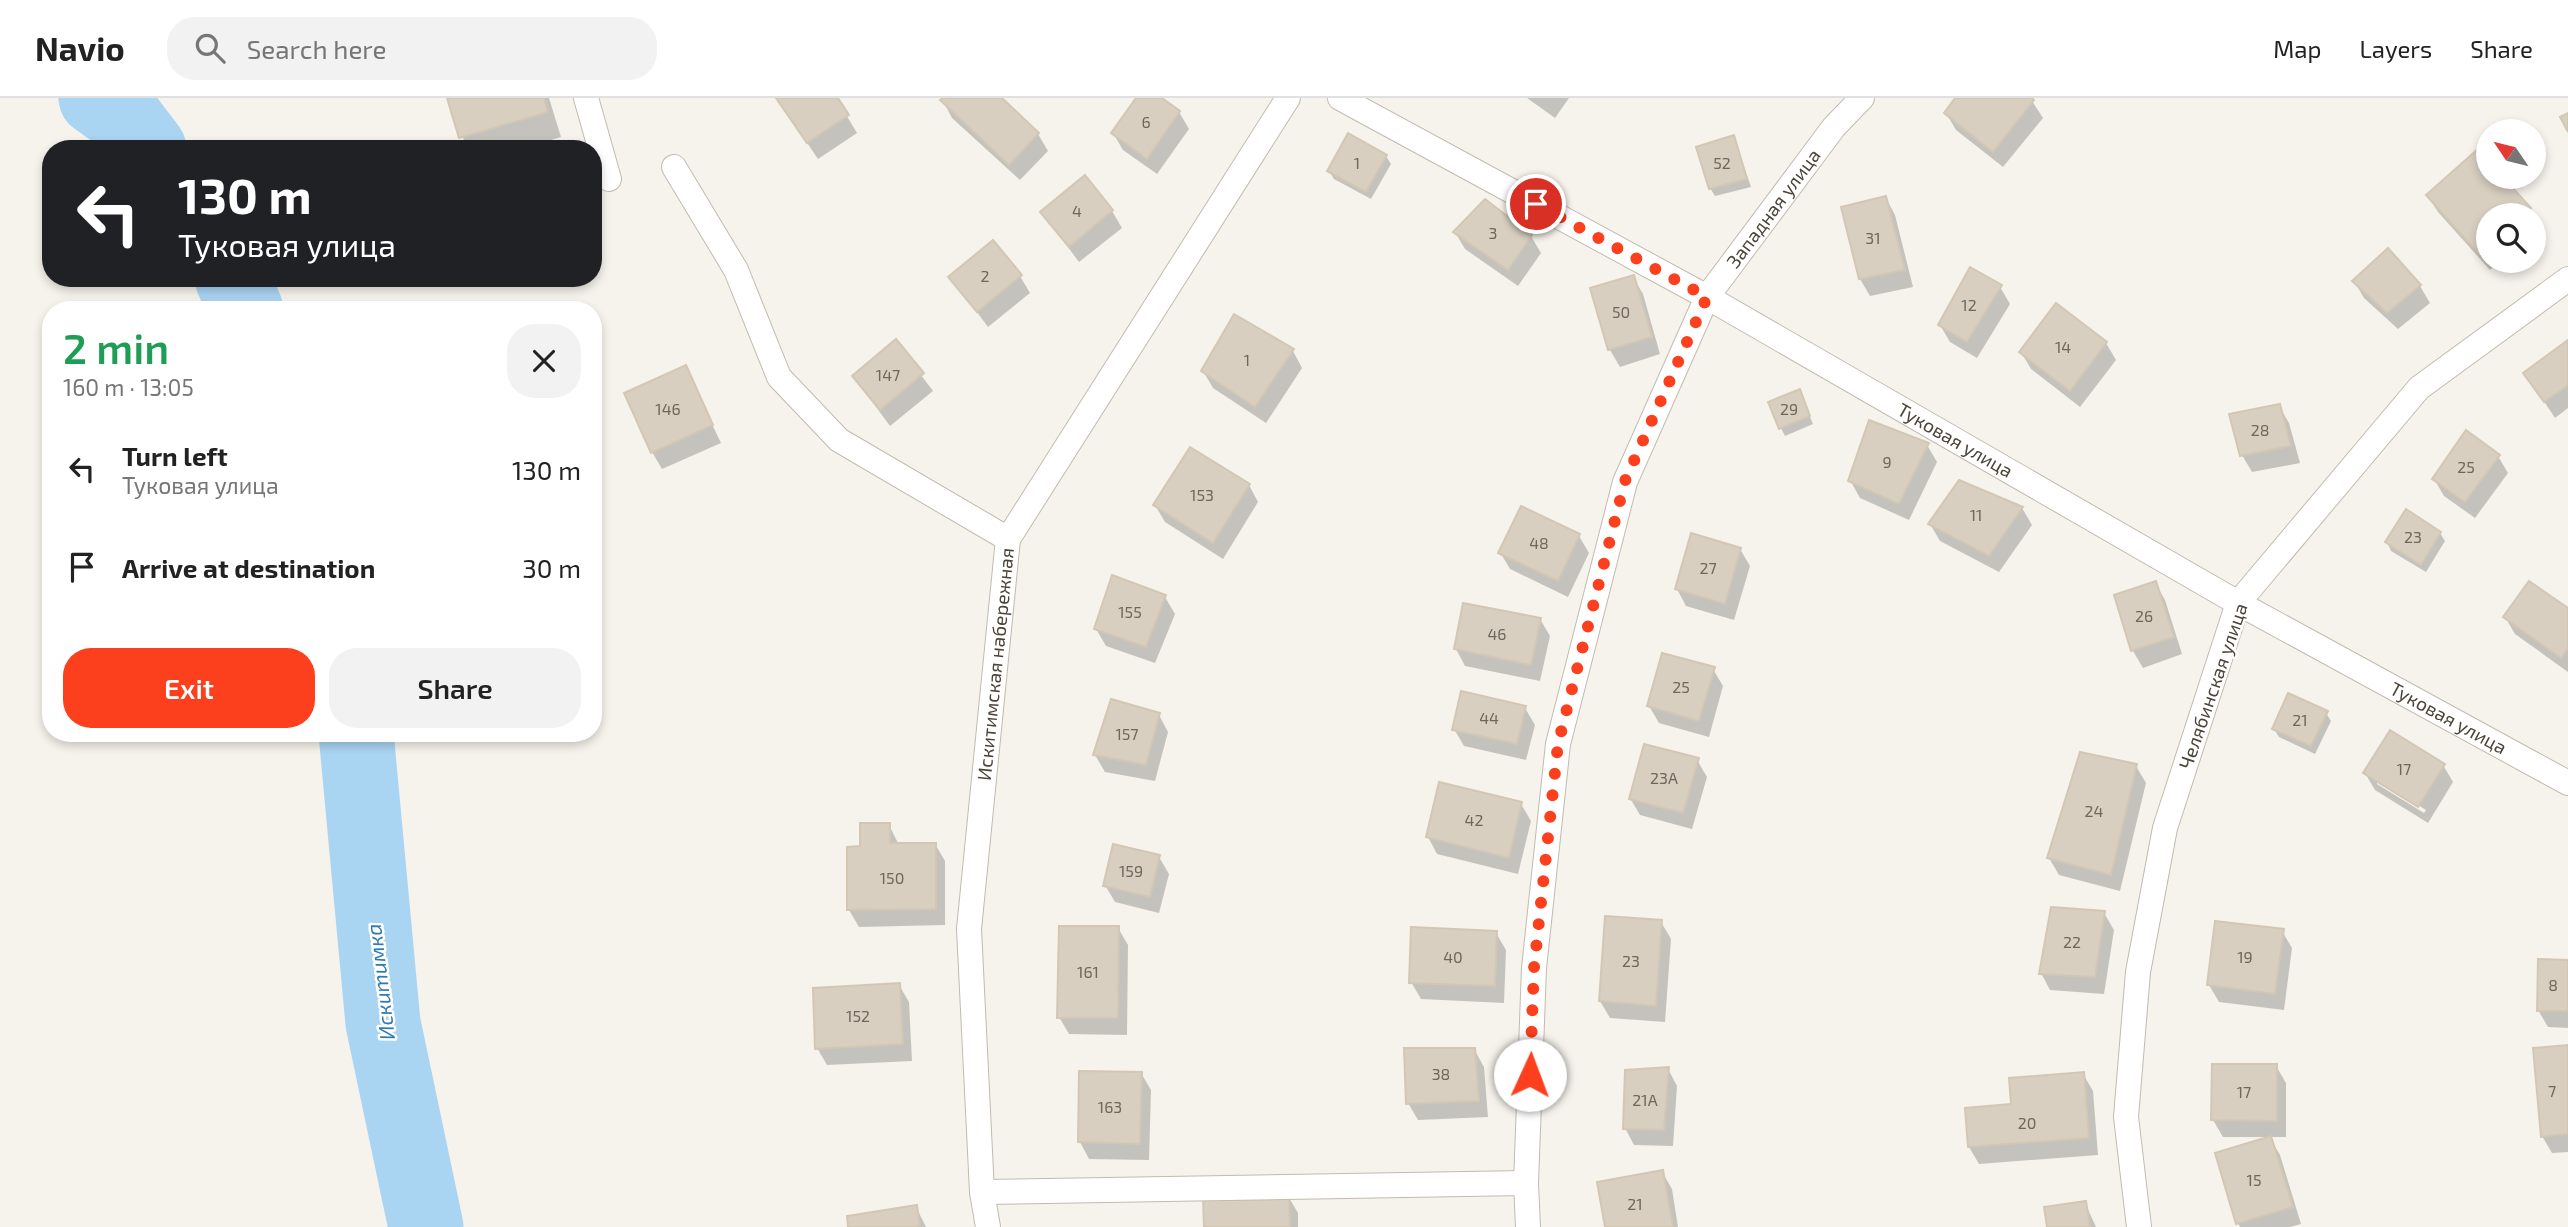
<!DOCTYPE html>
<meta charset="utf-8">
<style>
body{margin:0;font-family:"Exo 2",sans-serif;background:#f2f2f2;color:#222;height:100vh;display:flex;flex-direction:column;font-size:26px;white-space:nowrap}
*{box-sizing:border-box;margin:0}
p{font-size:23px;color:#767676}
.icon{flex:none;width:38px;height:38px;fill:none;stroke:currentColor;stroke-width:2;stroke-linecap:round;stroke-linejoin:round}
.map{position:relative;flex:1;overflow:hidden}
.side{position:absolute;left:42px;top:203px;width:560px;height:441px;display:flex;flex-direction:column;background:#fff;border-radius:28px;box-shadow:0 4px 10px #0003}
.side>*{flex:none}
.hud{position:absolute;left:42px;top:42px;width:560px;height:147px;border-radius:28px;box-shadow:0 4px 10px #0003;background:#202124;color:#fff;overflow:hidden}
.needle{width:46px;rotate:305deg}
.buttons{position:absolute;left:2476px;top:21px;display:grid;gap:14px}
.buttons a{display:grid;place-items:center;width:70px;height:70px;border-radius:50%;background:#fff;box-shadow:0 4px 10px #0003;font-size:35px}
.pin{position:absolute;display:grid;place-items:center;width:60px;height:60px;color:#fff;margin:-30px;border:4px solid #fff;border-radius:50%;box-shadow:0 2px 7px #0007}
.me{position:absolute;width:77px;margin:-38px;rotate:2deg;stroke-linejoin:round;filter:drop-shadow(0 0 5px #0008)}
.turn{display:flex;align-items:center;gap:24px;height:147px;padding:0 21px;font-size:32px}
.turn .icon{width:91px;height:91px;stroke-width:2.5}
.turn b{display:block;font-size:49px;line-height:60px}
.round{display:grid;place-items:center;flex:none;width:74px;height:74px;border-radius:28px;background:#f2f2f2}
.headline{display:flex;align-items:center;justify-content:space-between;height:119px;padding:0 21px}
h1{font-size:42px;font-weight:600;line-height:52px;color:#1e9e55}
.primary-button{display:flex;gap:14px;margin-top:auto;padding:14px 21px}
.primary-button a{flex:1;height:80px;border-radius:28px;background:#fc3f1d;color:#fff;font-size:28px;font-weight:600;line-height:80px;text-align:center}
.primary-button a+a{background:#f2f2f2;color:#222}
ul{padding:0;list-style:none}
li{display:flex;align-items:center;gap:21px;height:98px;padding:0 21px}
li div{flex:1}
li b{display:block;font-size:26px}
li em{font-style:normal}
header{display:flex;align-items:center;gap:42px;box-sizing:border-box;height:98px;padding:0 35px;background:#fff;border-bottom:2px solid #e0e0e0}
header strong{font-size:33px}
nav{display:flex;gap:38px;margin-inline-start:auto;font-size:24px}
.search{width:490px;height:63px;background:#f2f2f2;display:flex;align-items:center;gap:18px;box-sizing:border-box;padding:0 24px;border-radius:28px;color:#767676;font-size:26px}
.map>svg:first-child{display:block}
</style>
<header>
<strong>Navio</strong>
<div class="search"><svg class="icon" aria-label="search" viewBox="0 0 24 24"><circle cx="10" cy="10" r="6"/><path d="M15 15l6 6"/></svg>Search here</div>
<nav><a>Map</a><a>Layers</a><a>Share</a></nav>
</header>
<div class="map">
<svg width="2568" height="1129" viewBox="0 0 2568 1129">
<rect width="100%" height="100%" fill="#f6f3ec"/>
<g fill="#0003" fill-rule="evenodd">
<path d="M449 0H549L561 39 521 51H467Z"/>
<path d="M777 0H836L857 35 818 61Z"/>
<path d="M945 0H999L1038 36 1048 53 1020 82 952 20 943 3Z"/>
<path d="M1138 0H1158L1179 14 1189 31 1157 76 1123 52 1113 35Z"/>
<path d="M1527 0H1569L1555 20Z"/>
<path d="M1958 0H2030L2043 20 2003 69 1956 32 1946 15Z"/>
<path d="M1734 39 1751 89 1715 98 1710 90Z"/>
<path d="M2478 53 2488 65V79H2501L2533 117H2488V163H2500L2490 172 2438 114 2428 98Z"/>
<path d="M1386 58 1391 66 1371 101 1334 81 1329 73Z"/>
<path d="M1886 100 1895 117 1913 189 1870 198 1860 181 1843 110Z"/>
<path d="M1112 113 1122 130 1079 164 1042 114Z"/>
<path d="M2534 119 2539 128 2534 132Z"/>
<path d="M1455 134 1531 138 1541 155 1518 188 1465 151Z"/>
<path d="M1020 178 1030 195 988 229 951 179Z"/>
<path d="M1633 179 1643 196 1660 256 1620 269 1610 252 1592 191Z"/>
<path d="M2354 183 2420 188 2430 205 2398 231 2364 200Z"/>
<path d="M2000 189 2010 206 1977 260 1950 244 1940 227Z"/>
<path d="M896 244 933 293 890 328 854 279Z"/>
<path d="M2568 244V310L2555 320 2526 276Z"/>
<path d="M2106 245 2116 262 2080 309 2031 271 2021 254Z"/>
<path d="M1293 253 1302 270 1266 325 1213 290 1203 273Z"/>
<path d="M685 269 721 345 662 371 652 354Z"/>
<path d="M1799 293 1813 326 1785 338 1781 330Z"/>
<path d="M2279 308 2289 325 2300 365 2252 374 2242 357Z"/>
<path d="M1927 347 1937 364 1909 422 1860 400 1850 382Z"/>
<path d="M2498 358 2508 375 2475 420 2444 398 2434 381Z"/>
<path d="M1249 387 1258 404 1223 461 1165 424 1155 407Z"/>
<path d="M2022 410 2032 427 1999 474 1940 443 1930 426Z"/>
<path d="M2440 435 2445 443 2426 474 2391 453 2387 444Z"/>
<path d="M1579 438 1589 455 1568 499 1510 471 1500 454Z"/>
<path d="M1740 451 1750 468 1734 522 1686 508 1677 491Z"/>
<path d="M2155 485 2165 502 2182 556 2143 570 2133 553 2116 498Z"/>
<path d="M1165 499 1175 516 1155 565 1106 548 1096 531Z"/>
<path d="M2568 512V574L2515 536 2505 519Z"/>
<path d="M1540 521 1550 538 1540 583 1465 568 1456 551Z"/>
<path d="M1713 571 1723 588 1709 639 1659 625 1649 608Z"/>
<path d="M1525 610 1535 627 1526 662 1464 648 1454 631Z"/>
<path d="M2326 615 2331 623 2315 656 2279 639 2274 631Z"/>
<path d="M1159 617 1168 634 1155 683 1105 674 1095 657Z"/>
<path d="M1697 662 1707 679 1692 731 1640 717 1630 700Z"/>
<path d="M2443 667 2453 684 2428 725 2375 692 2365 675ZM2377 682 2426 712 2424 715 2377 686Z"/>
<path d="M2136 668 2146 685 2120 793 2059 777 2049 760Z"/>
<path d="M1521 706 1531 723 1518 776 1437 756 1428 739Z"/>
<path d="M889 727 899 747 935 746 945 763V827L859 829 849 812 862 750Z"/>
<path d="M1159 759 1169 776 1159 815 1115 804 1105 787Z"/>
<path d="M2104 815 2114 832 2104 896 2050 892 2041 875Z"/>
<path d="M1661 824 1671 841 1665 924 1610 920 1600 903Z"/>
<path d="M1118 830 1128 847 1127 937 1069 936 1059 919Z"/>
<path d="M2282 833 2292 850 2284 912 2219 904 2209 887Z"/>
<path d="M1496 835 1506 852 1504 905 1421 901 1411 884Z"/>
<path d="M2568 863V930L2548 929 2538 912Z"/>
<path d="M899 887 909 904 912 963 827 967 817 950Z"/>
<path d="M2568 948V1054L2552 1055 2542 1038Z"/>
<path d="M1474 951 1484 969 1488 1019 1418 1022 1408 1005Z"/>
<path d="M2276 968 2286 985V1039H2223L2213 1022Z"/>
<path d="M1668 971 1677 988 1673 1048 1634 1047 1625 1030Z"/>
<path d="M1141 975 1151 992 1149 1062 1089 1061 1080 1044Z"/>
<path d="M2083 976 2093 993 2098 1057 1979 1066 1969 1049 1967 1011 2013 1008Z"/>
<path d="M2270 1040 2280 1057 2301 1126 2290 1129H2240L2238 1125Z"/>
<path d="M1662 1074 1672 1091 1678 1129H1606Z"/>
<path d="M1288 1098 1298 1115V1129H1206Z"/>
<path d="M2085 1105 2096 1129H2048Z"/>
<path d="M916 1109 926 1129H850Z"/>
</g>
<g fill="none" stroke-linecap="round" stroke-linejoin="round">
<g stroke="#a9d4f2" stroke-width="75">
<path d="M96 0 127 22 149 51"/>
<path d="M232 180 246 212"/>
<path d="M356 635 383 925 426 1129"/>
</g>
</g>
<g fill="#d8cfc1" stroke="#d3c7b4" stroke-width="2">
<path d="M447 0H544L548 14 459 40Z"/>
<path d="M776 0H838L849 17 807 45Z"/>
<path d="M943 0H1002L1039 35 1009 67 940 2Z"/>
<path d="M1136 0H1162L1180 13 1147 61 1111 35Z"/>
<path d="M1955 0H2032L2034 2 1993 54 1944 15Z"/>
<path d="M2568 15V34L2560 19Z"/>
<path d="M1348 35 1387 57 1366 94 1327 73Z"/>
<path d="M1734 37 1747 81 1709 91 1696 49Z"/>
<path d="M2478 51 2488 62V79H2503L2531 110 2522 117H2488V147L2479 156 2426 97Z"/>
<path d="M1085 77 1113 112 1069 149 1040 114Z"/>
<path d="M1886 98 1905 172 1859 181 1841 109Z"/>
<path d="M1485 101 1532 137 1508 172 1453 134Z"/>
<path d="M993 142 1022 177 977 214 948 179Z"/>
<path d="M2388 150 2421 187 2387 215 2352 183Z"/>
<path d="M1970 169 2002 187 1967 244 1938 227Z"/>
<path d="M1634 177 1652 239 1608 252 1590 190Z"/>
<path d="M2056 205 2107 244 2070 293 2019 254Z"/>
<path d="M1234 216 1294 251 1255 309 1201 273Z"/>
<path d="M896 241 924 275 880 312 852 278Z"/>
<path d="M2568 242V287L2544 304 2523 275Z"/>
<path d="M686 267 713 327 651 355 624 295Z"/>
<path d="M1800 291 1810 318 1779 331 1768 304Z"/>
<path d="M2280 306 2291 348 2240 358 2229 316Z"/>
<path d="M1869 322 1929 345 1899 406 1848 383Z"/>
<path d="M2466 332 2500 357 2465 404 2432 381Z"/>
<path d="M1190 349 1250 386 1213 445 1153 407Z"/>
<path d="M1959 382 2023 409 1989 458 1928 426Z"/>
<path d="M1521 408 1580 436 1558 483 1498 455Z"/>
<path d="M2406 411 2441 434 2421 467 2385 444Z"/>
<path d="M1691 435 1741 450 1725 506 1675 491Z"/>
<path d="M1112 477 1166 497 1146 549 1094 531Z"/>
<path d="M2156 483 2174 539 2131 553 2114 497Z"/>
<path d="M2529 483 2568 510V550L2561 560 2503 519Z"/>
<path d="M1463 505 1541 520 1531 567 1454 551Z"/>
<path d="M1662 555 1715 569 1699 623 1647 608Z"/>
<path d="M1461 593 1526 608 1517 646 1452 632Z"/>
<path d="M2288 595 2328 613 2311 648 2272 631Z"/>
<path d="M1111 601 1160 615 1146 667 1093 657Z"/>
<path d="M2390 632 2445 666 2418 709 2363 675Z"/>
<path d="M1644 646 1699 660 1683 715 1629 701Z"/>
<path d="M2080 654 2137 666 2111 777 2047 760Z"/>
<path d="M1439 684 1522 704 1509 760 1426 739Z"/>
<path d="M860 725H890V745H936V811L847 812V749L860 748Z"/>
<path d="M1113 746 1160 757 1150 799 1103 788Z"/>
<path d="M2051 809 2105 813 2095 879 2039 876Z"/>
<path d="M1605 818 1662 822 1656 908 1599 903Z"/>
<path d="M2215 823 2284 831 2275 896 2207 887Z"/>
<path d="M1059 828H1119L1118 920H1057Z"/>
<path d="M1411 829 1497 833 1495 888 1409 885Z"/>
<path d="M2538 861 2568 862V913H2537Z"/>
<path d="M900 885 903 946 815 951 813 890Z"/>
<path d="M2568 947V1036L2541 1039 2533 950Z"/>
<path d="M1404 950H1475L1479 1003 1406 1006Z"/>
<path d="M2212 966H2277V1023L2211 1022Z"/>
<path d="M1669 969 1664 1032 1623 1031 1625 972Z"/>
<path d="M1079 973 1142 974 1140 1046 1078 1044Z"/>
<path d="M2084 974 2089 1040 1968 1049 1965 1010 2011 1006 2009 980Z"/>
<path d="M2271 1038 2293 1109 2236 1126 2215 1055Z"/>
<path d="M1663 1072 1673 1129H1605L1597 1084Z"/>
<path d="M1289 1097 1290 1129H1204L1203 1099Z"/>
<path d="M2086 1103 2090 1129H2047L2044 1109Z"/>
<path d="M917 1107 920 1129H848L847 1118Z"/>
</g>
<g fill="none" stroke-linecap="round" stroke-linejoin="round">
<g stroke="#c2bbae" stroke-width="26">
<g id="lane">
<path d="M586 0 609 81"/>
<path id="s1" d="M1340 0 1707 199 2238 505 2568 685"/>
<path d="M674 69 736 172 779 279 839 342 1008 441"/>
<path d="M982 1094 1526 1085"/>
<path id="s2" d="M988 1129 982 1094 969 831 1008 441 1288 0"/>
<path id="s3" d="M1528 1129 1526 1085 1534 870 1558 646 1625 384 1707 199 1834 29 1862 0"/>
<path d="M2139 1129 2126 1019 2138 874 2165 730 2238 505 2419 290 2568 181"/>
</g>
</g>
<use href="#lane" stroke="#fff" stroke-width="24"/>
</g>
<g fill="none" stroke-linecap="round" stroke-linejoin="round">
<path stroke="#fc3f1d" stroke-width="12" stroke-dasharray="0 21.6" d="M1530 977 1534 870 1558 646 1625 383 1707 199 1536 106"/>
</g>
<g text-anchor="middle" stroke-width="5" stroke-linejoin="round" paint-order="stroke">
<g font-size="16" fill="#6e675b">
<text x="1146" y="30">6</text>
<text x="1357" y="71">1</text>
<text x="1722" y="71">52</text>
<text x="1077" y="119">4</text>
<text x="1493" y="141">3</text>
<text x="1873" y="146">31</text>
<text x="985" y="184">2</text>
<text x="1969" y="213">12</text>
<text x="1621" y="220">50</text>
<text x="2063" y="255">14</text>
<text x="1247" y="268">1</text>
<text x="888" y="283">147</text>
<text x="668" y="317">146</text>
<text x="1789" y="317">29</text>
<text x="2260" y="338">28</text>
<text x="1887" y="370">9</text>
<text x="2466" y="375">25</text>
<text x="1202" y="403">153</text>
<text x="1976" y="423">11</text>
<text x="2413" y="445">23</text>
<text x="1539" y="451">48</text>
<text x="1708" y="476">27</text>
<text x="1130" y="520">155</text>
<text x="2144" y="524">26</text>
<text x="1497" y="542">46</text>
<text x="1681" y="595">25</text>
<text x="1489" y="626">44</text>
<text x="2300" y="628">21</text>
<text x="1127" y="642">157</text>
<text x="2404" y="677">17</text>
<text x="1664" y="686">23А</text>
<text x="2094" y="719">24</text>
<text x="1474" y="728">42</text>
<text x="1131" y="779">159</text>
<text x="892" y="786">150</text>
<text x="2072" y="850">22</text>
<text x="1453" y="865">40</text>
<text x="2245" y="865">19</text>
<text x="1631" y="869">23</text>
<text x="1088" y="880">161</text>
<text x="2553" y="893">8</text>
<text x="858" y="924">152</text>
<text x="1441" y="982">38</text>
<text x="2552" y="999">7</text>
<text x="2244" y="1000">17</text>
<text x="1645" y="1008">21А</text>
<text x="1110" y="1015">163</text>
<text x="2027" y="1031">20</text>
<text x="2254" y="1088">15</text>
<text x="1635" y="1112">21</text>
</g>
<g font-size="19" fill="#4b4439" stroke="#fff">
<text dy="7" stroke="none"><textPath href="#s3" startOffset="1068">Западная улица</textPath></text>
<text dy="7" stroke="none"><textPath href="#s1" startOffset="704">Туковая улица</textPath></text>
<text dy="7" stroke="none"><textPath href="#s2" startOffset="565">Искитимская набережная</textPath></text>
<text transform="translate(2213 588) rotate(-71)" y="7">Челябинская улица</text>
<text dy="7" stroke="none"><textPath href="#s1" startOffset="1270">Туковая улица</textPath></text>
</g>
<g font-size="21" font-style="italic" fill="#2e7ab2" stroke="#fff">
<text transform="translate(381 884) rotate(-97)" y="7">Искитимка</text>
</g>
</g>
</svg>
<div class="buttons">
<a><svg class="needle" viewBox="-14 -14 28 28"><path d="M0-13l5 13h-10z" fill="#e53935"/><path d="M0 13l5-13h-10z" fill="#767676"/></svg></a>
<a><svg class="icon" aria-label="search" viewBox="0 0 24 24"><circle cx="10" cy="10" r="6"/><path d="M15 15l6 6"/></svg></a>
</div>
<div class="pin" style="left:1536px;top:106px;background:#d93025"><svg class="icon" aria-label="arrive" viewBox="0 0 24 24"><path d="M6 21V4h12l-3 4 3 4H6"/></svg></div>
<svg class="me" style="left:1530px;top:977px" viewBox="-20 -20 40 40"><circle r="19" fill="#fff"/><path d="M0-13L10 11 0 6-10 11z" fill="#fc3f1d"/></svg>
<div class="hud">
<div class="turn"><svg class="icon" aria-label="left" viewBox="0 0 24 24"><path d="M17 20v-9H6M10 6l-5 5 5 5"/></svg><div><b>130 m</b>Туковая улица</div></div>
</div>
<section class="side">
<div class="headline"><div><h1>2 min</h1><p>160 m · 13:05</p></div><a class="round"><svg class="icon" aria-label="close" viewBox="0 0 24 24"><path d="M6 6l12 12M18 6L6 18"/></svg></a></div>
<ul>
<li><svg class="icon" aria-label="left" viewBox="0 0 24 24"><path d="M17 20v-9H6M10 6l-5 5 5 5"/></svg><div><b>Turn left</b><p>Туковая улица</p></div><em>130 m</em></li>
<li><svg class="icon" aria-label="arrive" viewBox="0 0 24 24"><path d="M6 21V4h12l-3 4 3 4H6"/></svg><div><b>Arrive at destination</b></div><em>30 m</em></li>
</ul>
<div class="primary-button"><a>Exit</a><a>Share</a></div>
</section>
</div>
